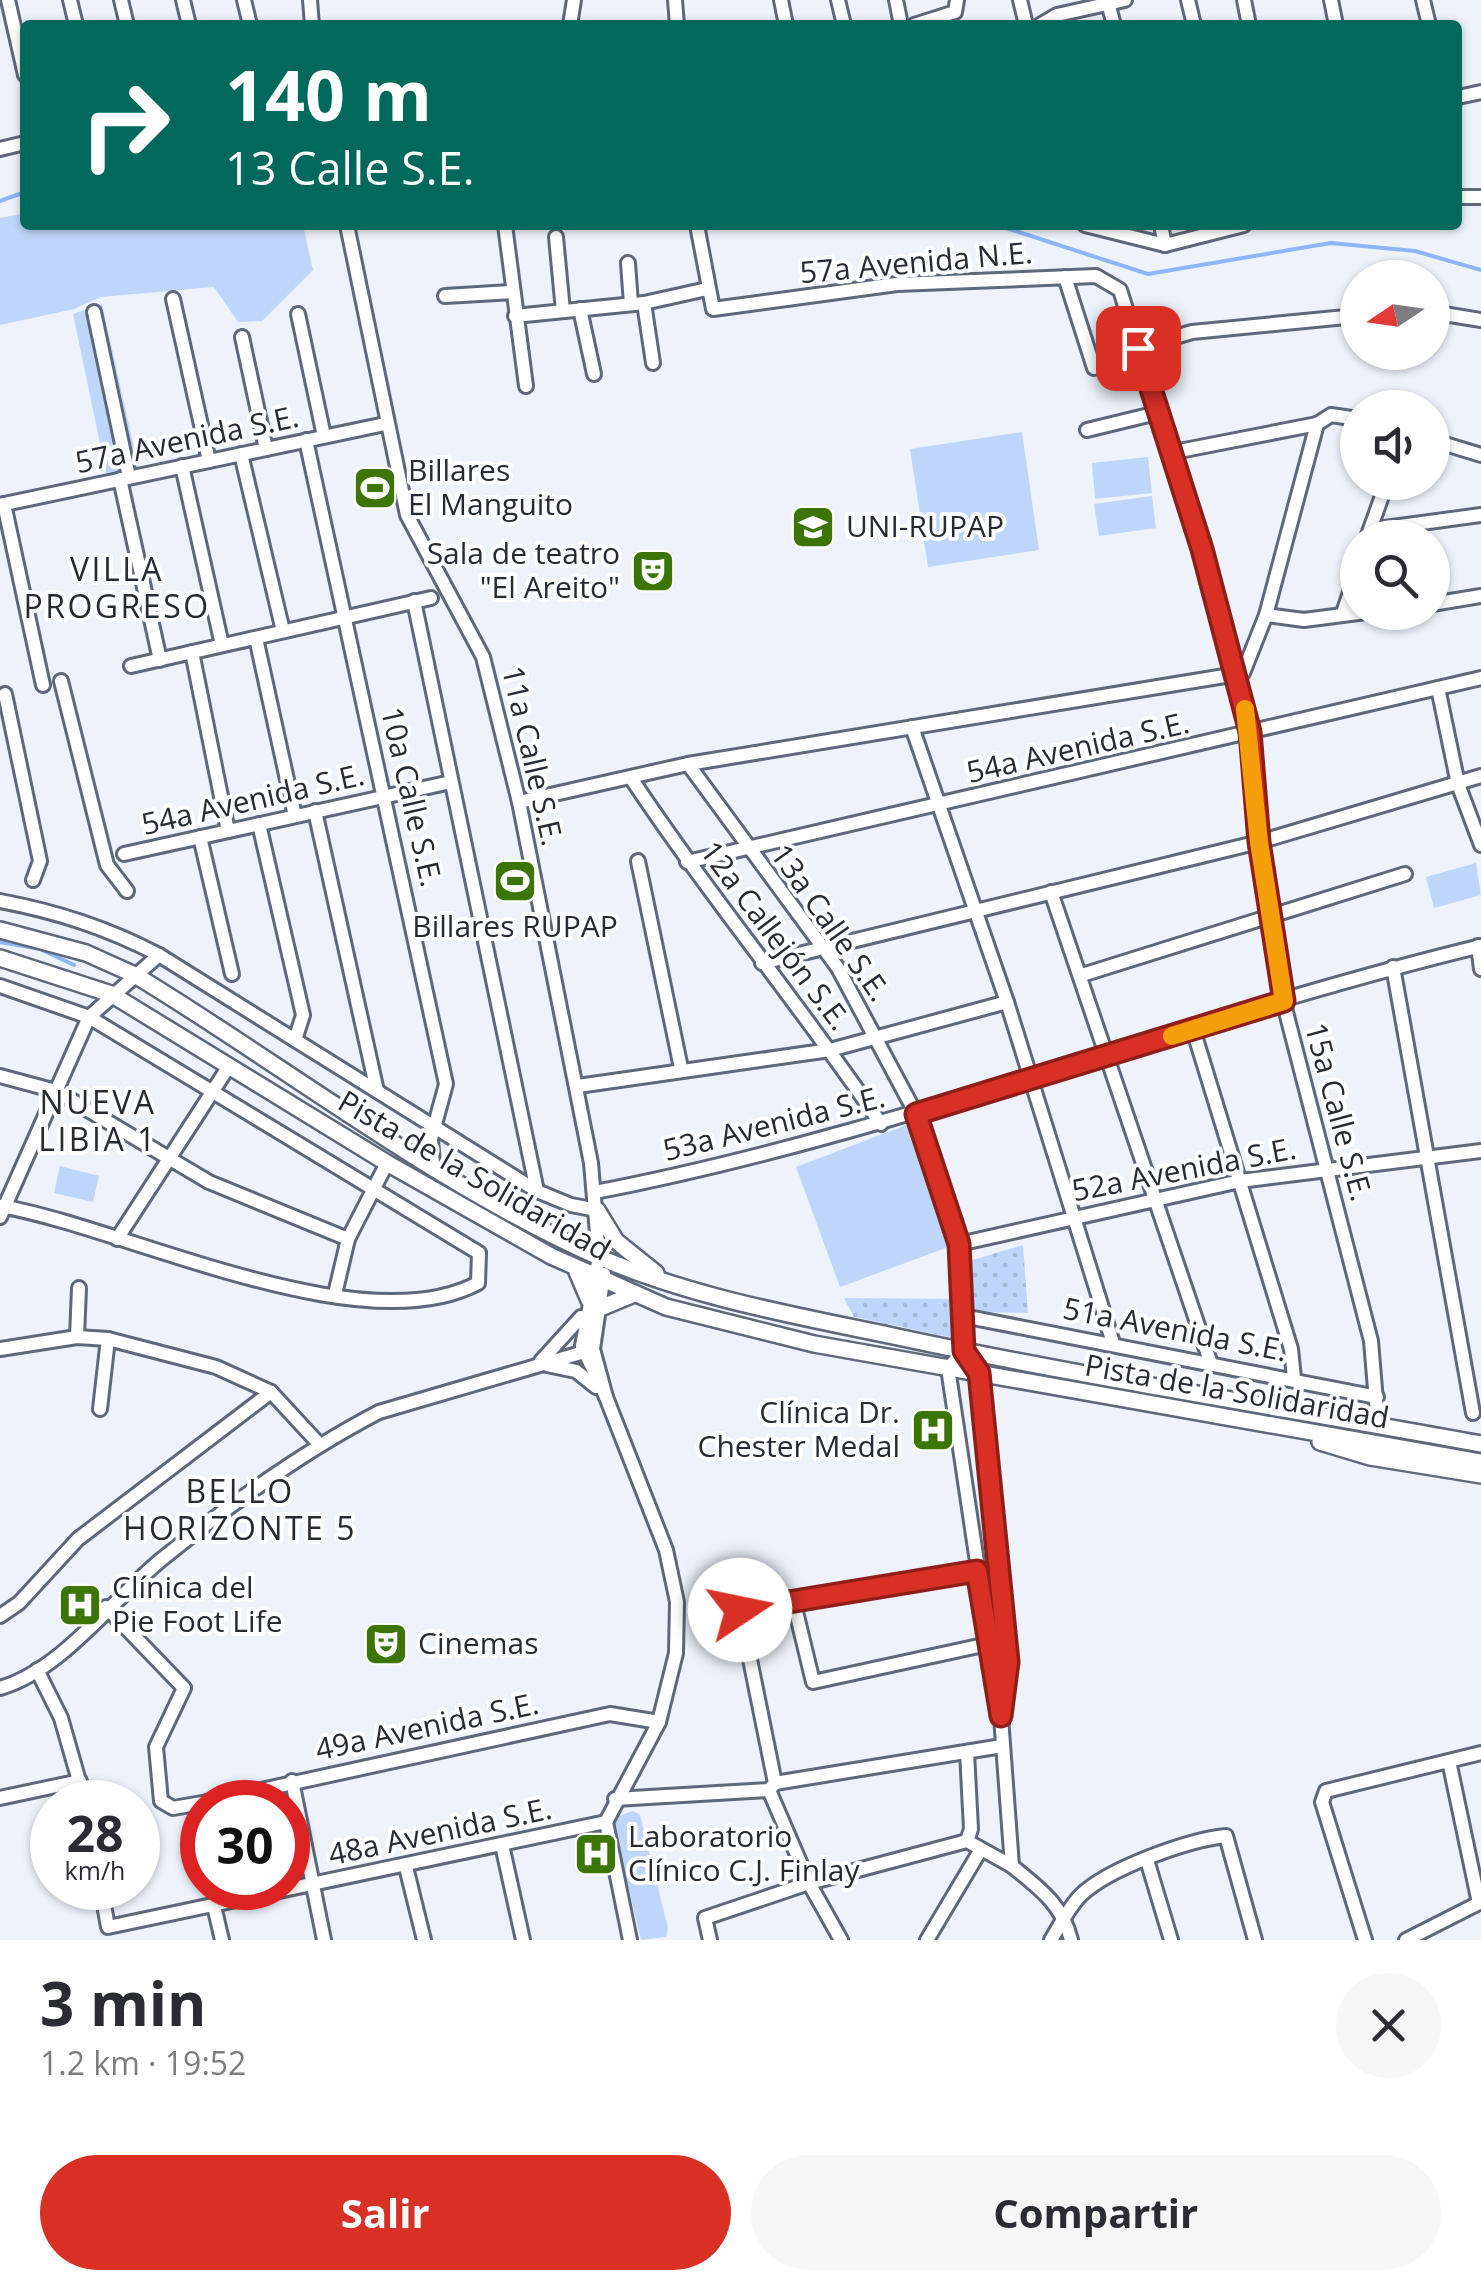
<!DOCTYPE html>
<html lang="es">
<meta charset="utf-8">
<style>
body{margin:0;font-family:"Open Sans",sans-serif;background:#f7f7f7;color:#2b2b33;height:100vh;display:flex;flex-direction:column;font-size:38px;white-space:nowrap}
*{box-sizing:border-box;margin:0}
p{font-size:32px;color:#7c7c81}
.icon{flex:none;width:55px;height:55px;fill:none;stroke:currentColor;stroke-width:2;stroke-linecap:round;stroke-linejoin:round}
.map{position:relative;height:1940px;overflow:hidden}
.panel{display:flex;flex-direction:column;background:#fff;flex:1}
.panel>*{flex:none}
.guide{position:absolute;left:20px;top:20px;width:1442px;height:210px;border-radius:10px;box-shadow:0 2px 8px #0004;background:#00695c;color:#fff;overflow:hidden}
.needle{width:65px;rotate:257deg}
.tools{position:absolute;left:1340px;top:260px;display:grid;gap:20px}
.tools a{display:grid;place-items:center;width:110px;height:110px;border-radius:50%;background:#fff;box-shadow:0 2px 8px #0004;font-size:50px}
.speed{position:absolute;left:30px;top:1780px;display:flex;gap:20px;font-size:50px;font-weight:700;text-align:center}
.speed>*{display:grid;place-content:center;width:130px;height:130px;border-radius:50%;background:#fff;box-shadow:0 2px 8px #0004;line-height:1}
.speed small{font-size:25px;font-weight:400}
.speed .limit{border:15px solid #d22;background:#fff;color:#111}
.pin{position:absolute;display:grid;place-items:center;width:85px;height:85px;color:#fff;margin:-42px;border-radius:20px;box-shadow:0 5px 15px #0006}
.me{position:absolute;width:110px;margin:-55px;rotate:79deg;stroke-linejoin:round;filter:drop-shadow(0 0 8px #0008)}
.turn{display:flex;align-items:center;gap:35px;height:210px;padding:0 40px;font-size:45px}
.turn .icon{width:130px;height:130px;stroke-width:2.5}
.turn b{display:block;font-size:70px;line-height:85px}
.round{display:grid;place-items:center;flex:none;width:105px;height:105px;border-radius:52px;background:#f7f7f7}
.headline{display:flex;align-items:center;justify-content:space-between;height:170px;padding:0 40px}
h1{font-size:60px;font-weight:700;line-height:75px}
.action{display:flex;gap:20px;margin-top:auto;padding:20px 40px}
.action a{flex:1;height:115px;border-radius:60px;background:#d93025;color:#fff;font-size:40px;font-weight:700;line-height:115px;text-align:center}
.action a+a{background:#f7f7f7;color:#2b2b33}
.map>svg:first-child{display:block}
</style>
<div class="map">
<svg width="1481" height="1940" viewBox="0 0 1481 1940">
<defs>
<pattern id="grass-dots" width="8" height="8" patternUnits="userSpaceOnUse" patternTransform="scale(2.5)"><rect width="8" height="8" fill="#bfd6fb"/><path d="M2 2h.1M6 6h.1" fill="none" stroke="#a4b8d8" stroke-width="1.8" stroke-linecap="round"/></pattern>
</defs>
<rect width="100%" height="100%" fill="#edf2fb"/>
<g fill="url(#grass-dots)">
<path d="M1023 1245 1028 1313 969 1312 966 1262Z"/>
<path d="M844 1298 951 1299 954 1338 854 1317Z"/>
</g>
<g fill="#bfd6fb">
<path d="M25 213V225H303L313 270 262 321 238 322 214 287 101 297 74 309 0 325V218Z"/>
<path d="M102 304 139 470 107 477 73 314Z"/>
<path d="M1022 432 1039 550 928 567 910 449Z"/>
<path d="M1148 457 1152 493 1095 499 1092 463Z"/>
<path d="M1152 496 1156 528 1099 536 1094 504Z"/>
<path d="M1476 863 1481 895 1434 908 1426 877Z"/>
<path d="M909 1124 954 1245 840 1287 796 1167Z"/>
<path d="M60 1166 99 1176 93 1202 54 1193Z"/>
<path d="M633 1811 640 1815 668 1928 666 1937 641 1940 612 1818Z"/>
</g>
<g fill="none" stroke-linecap="round" stroke-linejoin="round">
<g stroke="#8db6fa" stroke-width="4">
<path d="M0 201 25 192"/>
<path d="M997 225 1148 274 1331 243 1415 251 1481 270"/>
<path d="M0 942 40 949 74 965"/>
</g>
<g stroke="#5d687a" stroke-width="18">
<g id="minor">
<path d="M8 0 25 75"/>
<path d="M70 0 76 25"/>
<path d="M121 0 127 25"/>
<path d="M183 0 189 25"/>
<path d="M244 0 250 25"/>
<path d="M310 0 312 25"/>
<path d="M675 0 677 25"/>
<path d="M781 0 786 25"/>
<path d="M838 0 844 25"/>
<path d="M896 0 901 25"/>
<path d="M1020 0 1026 25"/>
<path d="M1188 0 1194 25"/>
<path d="M1244 0 1249 25"/>
<path d="M1331 0 1336 25"/>
<path d="M1423 0 1429 25"/>
<path d="M1108 3 1114 25"/>
<path d="M570 25 574 0"/>
<path d="M914 25 955 12 957 0"/>
<path d="M1040 25 1057 15 1125 0"/>
<path d="M1458 97 1481 92"/>
<path d="M0 149 25 143"/>
<path d="M1458 197H1481"/>
<path d="M347 225 407 515 483 657 519 802 591 1163 599 1257 582 1346 606 1397"/>
<path d="M505 225 526 386"/>
<path d="M697 225 713 309 897 284 1096 276 1120 290 1202 549 1251 732 1259 842 1286 1012 1371 1341 1378 1425"/>
<path d="M1085 225 1165 245 1244 225"/>
<path d="M1161 225 1165 245"/>
<path d="M556 237 563 311"/>
<path d="M628 263 631 304"/>
<path d="M1065 277 1094 368"/>
<path d="M445 296 512 292"/>
<path d="M173 299 209 461"/>
<path d="M644 303 653 363"/>
<path d="M580 309 594 374"/>
<path d="M94 312 129 477"/>
<path d="M1432 312 1481 320"/>
<path d="M298 314 324 436"/>
<path d="M515 316 644 303 707 289"/>
<path d="M242 337 266 449"/>
<path d="M1138 348 1192 332 1346 317"/>
<path d="M1087 430 1157 413"/>
<path d="M306 440 446 1084 431 1139 433 1165"/>
<path d="M1432 440 1481 455"/>
<path d="M1169 453 1317 424"/>
<path d="M241 454 283 631"/>
<path d="M182 466 222 645"/>
<path d="M120 479 160 660"/>
<path d="M4 504 43 685"/>
<path d="M0 505 385 424"/>
<path d="M1370 530 1481 515"/>
<path d="M1368 535 1387 482"/>
<path d="M414 601 537 1191"/>
<path d="M1432 604 1481 596"/>
<path d="M1343 613 1358 569"/>
<path d="M1266 615 1304 620 1366 612"/>
<path d="M256 638 295 816"/>
<path d="M192 652 228 831"/>
<path d="M131 666 431 598"/>
<path d="M61 681 107 865 127 891"/>
<path d="M1438 688 1458 784 1481 845"/>
<path d="M5 694 40 861 33 880"/>
<path d="M912 727 1007 1002 1113 1343"/>
<path d="M688 764 838 968 916 1114 959 1244 964 1351"/>
<path d="M631 778C710 897 801 1006 881 1124"/>
<path d="M519 802 688 764 1243 673 1266 615 1317 424 1331 415 1358 419"/>
<path d="M315 811 377 1091"/>
<path d="M259 824 303 1015 295 1040"/>
<path d="M200 837 232 974"/>
<path d="M124 854 451 782"/>
<path d="M638 861 681 1068"/>
<path d="M687 862 1481 678"/>
<path d="M1051 892 1210 1361"/>
<path d="M0 901C58 912 107 928 159 955L537 1191 571 1205 597 1210"/>
<path d="M1478 946 1481 969"/>
<path d="M762 963 1259 842 1481 776"/>
<path d="M1393 967 1473 1413"/>
<path d="M1082 975 1405 874"/>
<path d="M0 986 89 1017 479 1253 478 1283C361 1346 124 1227 0 1206"/>
<path d="M1193 1029 1291 1349 1294 1378"/>
<path d="M0 1076 56 1091 209 1182 348 1239"/>
<path d="M578 1086 830 1050 1007 1002"/>
<path d="M595 1192C897 1134 1183 1018 1481 946"/>
<path d="M0 1217 89 1017 159 955"/>
<path d="M117 1239 229 1066"/>
<path d="M959 1244 1240 1181 1481 1151"/>
<path d="M604 1274 593 1349 606 1397 666 1550 677 1602 676 1653 659 1722 606 1822 630 1940"/>
<path d="M335 1294 348 1239 387 1163"/>
<path d="M963 1316 1377 1397"/>
<path d="M77 1337 79 1288"/>
<path d="M0 1349 77 1337 108 1339 216 1367 271 1392 320 1445"/>
<path d="M964 1351 979 1373 1008 1662 1001 1717 1012 1866C1040 1889 1062 1904 1071 1940"/>
<path d="M964 1351 948 1368 999 1709"/>
<path d="M541 1361 581 1317"/>
<path d="M547 1365 576 1371 596 1387"/>
<path d="M100 1409 108 1339"/>
<path d="M793 1599 813 1682 988 1644"/>
<path d="M106 1607 184 1688 156 1747 161 1801 173 1808 202 1803"/>
<path d="M0 1616 19 1603 78 1539 271 1392"/>
<path d="M37 1670 61 1718 85 1802"/>
<path d="M0 1688C62 1670 112 1600 162 1559 229 1505 302 1452 379 1412L591 1350"/>
<path d="M1449 1761 1479 1903"/>
<path d="M292 1781 324 1940"/>
<path d="M775 1783 1002 1746"/>
<path d="M0 1798 80 1781"/>
<path d="M615 1799 769 1790"/>
<path d="M206 1802 610 1714 659 1722"/>
<path d="M967 1841 971 1829 967 1752"/>
<path d="M502 1845 523 1940"/>
<path d="M1147 1860 1171 1940"/>
<path d="M406 1867 424 1940"/>
<path d="M101 1888 108 1927 606 1822"/>
<path d="M214 1906 222 1940"/>
<path d="M710 1940 705 1918 809 1883 967 1841 1012 1866"/>
<path d="M841 1940 809 1883 769 1790 775 1783 740 1610 977 1571"/>
<path d="M927 1940 980 1851"/>
<path d="M1051 1940C1060 1925 1069 1907 1081 1895 1109 1868 1188 1840 1226 1836L1255 1940"/>
<path d="M1365 1940 1322 1802 1326 1791 1481 1753"/>
<path d="M1406 1940 1481 1902"/>
</g>
</g>
<g stroke="#5d687a" stroke-width="20">
<g id="major">
<path d="M0 930 86 953 135 975C285 1066 441 1188 601 1258 695 1298 793 1315 893 1336 1088 1378 1285 1408 1481 1444"/>
<path d="M0 958 111 994 387 1163 551 1256 666 1307 814 1344 1481 1462"/>
<path d="M597 1210 616 1241 656 1273"/>
<path d="M577 1272 589 1300"/>
<path d="M598 1309 634 1294"/>
<path d="M1320 1442 1370 1457 1481 1475"/>
</g>
</g>
<use href="#minor" stroke="#fff" stroke-width="12"/>
<use href="#major" stroke="#fff" stroke-width="15"/>
</g>
<g fill="none" stroke-linecap="round" stroke-linejoin="round">
<g stroke="#8d1f18" stroke-width="25">
<path id="route" d="M740 1610 977 1571 1001 1716 1008 1662 979 1373 964 1351 959 1244 916 1114 1284 1001 1259 842 1250 732 1202 549 1138 348"/>
</g>
<use href="#route" stroke="#d93025" stroke-width="18"/>
<path stroke="#f59e0b" stroke-width="18" d="M1172 1036 1284 1001 1259 842 1245 709"/>
</g>
<defs>
<g id="stadium-square" transform="scale(2.25)"><rect x="-9" y="-9" width="18" height="18" rx="4" fill="#3c7505" stroke="#fff"/><path d="M0-5a6.5 5 0 1 0 0 10a6.5 5 0 1 0 0-10ZM-3.5-1.8h7v3.6h-7Z" fill="#fff"/></g>
<g id="university-square" transform="scale(2.25)"><rect x="-9" y="-9" width="18" height="18" rx="4" fill="#3c7505" stroke="#fff"/><path d="M0-5L7-2L0 1L-7-2ZM-4 1L0 2.5L4 1V4Q0 6-4 4Z" fill="#fff"/></g>
<g id="theatre-square" transform="scale(2.25)"><rect x="-9" y="-9" width="18" height="18" rx="4" fill="#3c7505" stroke="#fff"/><path d="M-5-5.5Q0-4 5-5.5V0Q5 5 0 6Q-5 5-5 0ZM-3.3-2.5H-1v1.5H-3.3ZM1-2.5H3.3v1.5H1ZM-2.8 1Q0 5.5 2.8 1Z" fill="#fff"/></g>
<g id="hospital-square" transform="scale(2.25)"><rect x="-9" y="-9" width="18" height="18" rx="4" fill="#3c7505" stroke="#fff"/><path d="M-5-5h3v3.5h4V-5h3V5h-3V1.5h-4V5h-3Z" fill="#fff"/></g>
</defs>
<g fill-rule="evenodd">
<use href="#stadium-square" x="375" y="488"/>
<use href="#university-square" x="813" y="527"/>
<use href="#theatre-square" x="653" y="571"/>
<use href="#stadium-square" x="515" y="881"/>
<use href="#hospital-square" x="933" y="1430"/>
<use href="#hospital-square" x="80" y="1605"/>
<use href="#theatre-square" x="386" y="1644"/>
<use href="#hospital-square" x="596" y="1854"/>
</g>
<g text-anchor="middle" stroke-width="8" stroke-linejoin="round" paint-order="stroke">
<g font-size="30" fill="#262b33" stroke="#fff">
<text transform="translate(916 263) rotate(-5)" y="10">57a Avenida N.E.</text>
<text transform="translate(187 440) rotate(-12)" y="10">57a Avenida S.E.</text>
<text transform="translate(1078 748) rotate(-13)" y="10">54a Avenida S.E.</text>
<text transform="translate(532 756) rotate(77)" y="10">11a Calle S.E.</text>
<text transform="translate(411 797) rotate(77)" y="10">10a Calle S.E.</text>
<text transform="translate(253 800) rotate(-13)" y="10">54a Avenida S.E.</text>
<text transform="translate(830 923) rotate(55)" y="10">13a Calle S.E.</text>
<text transform="translate(775 936) rotate(53)" y="10">12a Callejón S.E.</text>
<text transform="translate(1338 1112) rotate(75)" y="10">15a Calle S.E.</text>
<text transform="translate(774 1124) rotate(-14)" y="10">53a Avenida S.E.</text>
<text transform="translate(1184 1170) rotate(-11)" y="10">52a Avenida S.E.</text>
<text transform="translate(474 1176) rotate(30)" y="10">Pista de la Solidaridad</text>
<text transform="translate(1175 1330) rotate(11)" y="10">51a Avenida S.E.</text>
<text transform="translate(1237 1392) rotate(10)" y="10">Pista de la Solidaridad</text>
<text transform="translate(427 1727) rotate(-12)" y="10">49a Avenida S.E.</text>
<text transform="translate(440 1832) rotate(-12)" y="10">48a Avenida S.E.</text>
</g>
<g font-size="30" fill="#262b33" stroke="#fff" text-anchor="start">
<text x="408" y="481">Billares<tspan x="408" dy="34">El Manguito</tspan></text>
<text x="846" y="537">UNI-RUPAP</text>
<text x="620" y="564" text-anchor="end">Sala de teatro<tspan x="620" dy="34">"El Areito"</tspan></text>
<text x="515" y="937" text-anchor="middle">Billares RUPAP</text>
<text x="900" y="1423" text-anchor="end">Clínica Dr.<tspan x="900" dy="34">Chester Medal</tspan></text>
<text x="112" y="1598">Clínica del<tspan x="112" dy="34">Pie Foot Life</tspan></text>
<text x="418" y="1654">Cinemas</text>
<text x="628" y="1847">Laboratorio<tspan x="628" dy="34">Clínico C.J. Finlay</tspan></text>
</g>
<g font-size="32" letter-spacing="2.5" fill="#262b33" stroke="#fff">
<text x="117" y="581">VILLA<tspan x="117" dy="37">PROGRESO</tspan></text>
<text x="98" y="1114">NUEVA<tspan x="98" dy="37">LIBIA 1</tspan></text>
<text x="240" y="1503">BELLO<tspan x="240" dy="37">HORIZONTE 5</tspan></text>
</g>
</g>
</svg>
<div class="tools">
<a><svg class="needle" viewBox="-14 -14 28 28"><path d="M0-13l5 13h-10z" fill="#e53935"/><path d="M0 13l5-13h-10z" fill="#7c7c81"/></svg></a>
<a><svg class="icon" aria-label="sound" viewBox="0 0 24 24"><path d="M4 9h4l5-4v14l-5-4H4zM17 9q2 3 0 6"/></svg></a>
<a><svg class="icon" aria-label="search" viewBox="0 0 24 24"><circle cx="10" cy="10" r="6"/><path d="M15 15l6 6"/></svg></a>
</div>
<div class="speed"><div>28<small>km/h</small></div><div class="limit">30</div></div>
<div class="pin" style="left:1138px;top:348px;background:#d93025"><svg class="icon" aria-label="arrive" viewBox="0 0 24 24"><path d="M6 21V4h12l-3 4 3 4H6"/></svg></div>
<svg class="me" style="left:740px;top:1610px" viewBox="-20 -20 40 40"><circle r="19" fill="#fff"/><path d="M0-13L10 11 0 6-10 11z" fill="#d93025"/></svg>
<div class="guide">
<div class="turn"><svg class="icon" aria-label="right" viewBox="0 0 24 24"><path d="M7 20v-9h11M14 6l5 5-5 5"/></svg><div><b>140 m</b>13 Calle S.E.</div></div>
</div>
</div>
<section class="panel">
<div class="headline"><div><h1>3 min</h1><p>1.2 km · 19:52</p></div><a class="round"><svg class="icon" aria-label="close" viewBox="0 0 24 24"><path d="M6 6l12 12M18 6L6 18"/></svg></a></div>
<div class="action"><a>Salir</a><a>Compartir</a></div>
</section>
